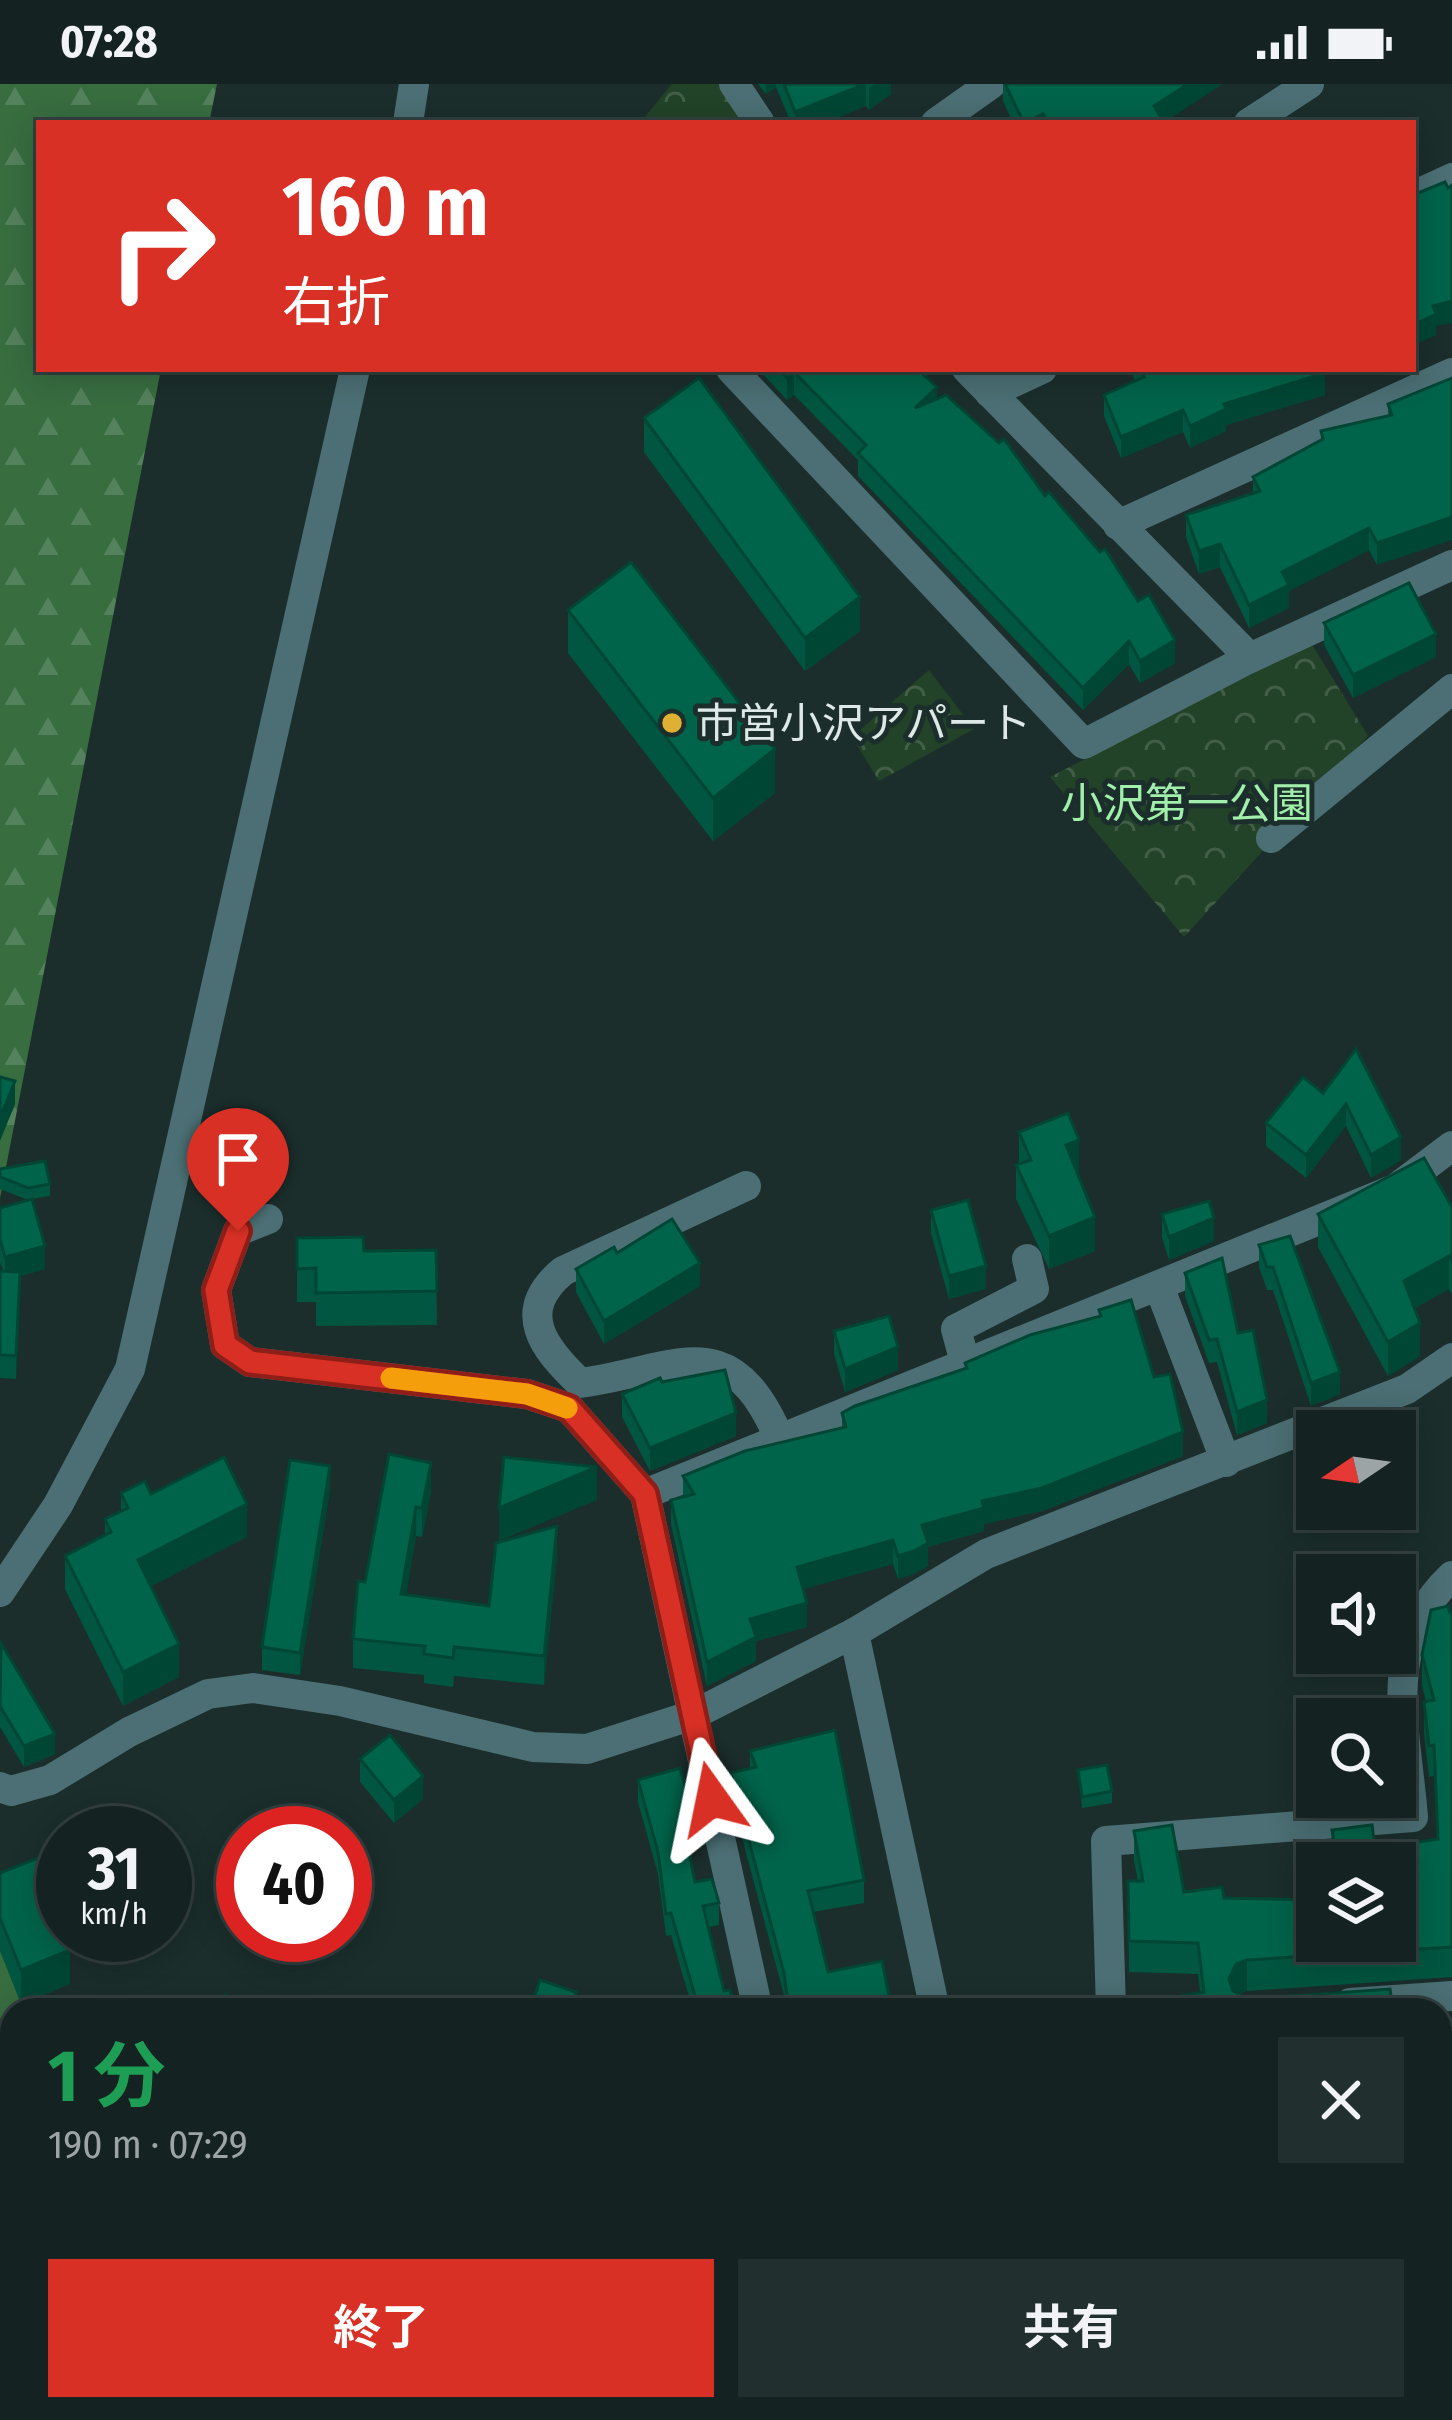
<!DOCTYPE html>
<html lang="ja">
<meta charset="utf-8">
<style>
body{margin:0;font-family:"Fira Sans Condensed","Noto Sans JP",sans-serif;background:#212f2e;color:#f1f3f6;height:100vh;display:flex;flex-direction:column;font-size:45px;white-space:nowrap}
*{box-sizing:border-box;margin:0}
p{font-size:39px;color:#9da4a5}
.icon{flex:none;width:66px;height:66px;fill:none;stroke:currentColor;stroke-width:2;stroke-linecap:round;stroke-linejoin:round}
.map{position:relative;flex:1;overflow:hidden}
.sheet{position:absolute;left:0px;top:1914px;width:1452px;height:423px;display:flex;flex-direction:column;background:#142221;border-radius:36px 36px 0 0;box-shadow:0 6px 30px #0003,0 0 0 3px #333f3f}
.sheet>*{flex:none}
.banner{position:absolute;left:36px;top:36px;width:1380px;height:252px;border-radius:0px;box-shadow:0 6px 30px #0003,0 0 0 3px #333f3f;background:#d93025;color:#fff;overflow:hidden}
.needle{width:78px;rotate:257deg}
.fabs{position:absolute;left:1296px;top:1326px;display:grid;gap:24px}
.fabs a{display:grid;place-items:center;width:120px;height:120px;border-radius:0px;background:#142221;box-shadow:0 6px 30px #0003,0 0 0 3px #333f3f;font-size:60px}
.speed{position:absolute;left:36px;top:1722px;display:flex;gap:24px;font-size:60px;font-weight:700;text-align:center}
.speed>*{display:grid;place-content:center;width:156px;height:156px;border-radius:50%;background:#142221;box-shadow:0 6px 30px #0003,0 0 0 3px #333f3f;line-height:1}
.speed small{font-size:30px;font-weight:400}
.speed .limit{border:18px solid #d22;background:#fff;color:#111}
.pin{position:absolute;display:grid;place-items:center;width:102px;height:102px;color:#fff;margin:-123px -51px;border-radius:50% 50% 50% 0;rotate:-45deg;box-shadow:0 0 12px #0007}
.pin .icon{rotate:45deg}
.me{position:absolute;width:132px;margin:-66px;rotate:348deg;stroke-linejoin:round;filter:drop-shadow(0 0 9px #0008)}
.turn{display:flex;align-items:center;gap:42px;height:252px;padding:0 48px;font-size:54px}
.turn .icon{width:156px;height:156px;stroke-width:2.5}
.turn b{display:block;font-size:84px;line-height:102px}
.round{display:grid;place-items:center;flex:none;width:126px;height:126px;border-radius:0px;background:#212f2e}
.overview{display:flex;align-items:center;justify-content:space-between;height:204px;padding:0 48px}
h1{font-size:72px;font-weight:700;line-height:90px;color:#1e9e55}
.primary-button{display:flex;gap:24px;margin-top:auto;padding:24px 48px}
.primary-button a{flex:1;height:138px;border-radius:0px;background:#d93025;color:#fff;font-size:48px;font-weight:700;line-height:138px;text-align:center}
.primary-button a+a{background:#212f2e;color:#f1f3f6}
.status{display:flex;justify-content:space-between;align-items:center;height:84px;padding:0 60px;background:#142221;direction:ltr}
.status svg{height:33px;fill:currentColor}
.map>svg:first-child{display:block}
</style>
<div class="status"><b>07:28</b><svg viewBox="0 0 49 12"><path d="M0 12V9h3v3zM5 12V6h3v6zM10 12V3h3v9zM15 12V0h3v12zM26 1h20v11H26zM47 4h2v5h-2z"/></svg></div>
<div class="map">
<svg width="1452" height="2336" viewBox="0 0 1452 2336">
<defs>
<pattern id="forest-firs" width="22" height="20" patternUnits="userSpaceOnUse" patternTransform="scale(3)"><rect width="22" height="20" fill="#386d40"/><path d="M5 1l3.5 6h-7zM16 11l3.5 6h-7z" fill="#54825c"/></pattern>
<pattern id="park-crowns" width="20" height="18" patternUnits="userSpaceOnUse" patternTransform="scale(3)"><rect width="20" height="18" fill="#224327"/><path d="M2 6a3 3 0 1 1 6 0M12 15a3 3 0 1 1 6 0" fill="none" stroke="#425e46"/></pattern>
</defs>
<rect width="100%" height="100%" fill="#1b2e2c"/>
<g fill="url(#forest-firs)">
<path d="M0 0H217L209 39H39V285H161L0 1114Z"/>
<path d="M0 1854 43 1926H12V2325H182L184 2336H0Z"/>
</g>
<g fill="url(#park-crowns)">
<path d="M672 0H723L752 39H640Z"/>
<path d="M1311 559 1368 652 1184 853 1050 693Z"/>
<path d="M929 586 974 645 879 697 852 653Z"/>
</g>
<g fill="none" stroke-linecap="round" stroke-linejoin="round">
<g stroke="#4b6f74" stroke-width="30">
<path d="M734 0 760 39"/>
<path d="M936 39 991 0"/>
<path d="M1249 39 1309 0"/>
<path d="M1413 112 1452 94"/>
<path d="M731 285 1084 660 1250 574 1452 481"/>
<path d="M967 285 1250 574"/>
<path d="M990 309 1042 285"/>
<path d="M1118 441 1452 289"/>
<path d="M1271 754 1452 605"/>
<path d="M746 1102 563 1187C514 1228 544 1265 580 1299 677 1286 730 1238 780 1356"/>
<path d="M268 1135 238 1147 216 1206 225 1261 250 1278 527 1310 569 1324 645 1410"/>
<path d="M1160 1205 1226 1378"/>
<path d="M966 1282 956 1245 1034 1205 1027 1175"/>
<path d="M854 1549 935 1926"/>
<path d="M693 1631 645 1410 1395 1105 1452 1062"/>
<path d="M1350 1919 1452 1912"/>
<path d="M1111 1926 1106 1757 1413 1733C1406 1643 1379 1561 1452 1492"/>
</g>
<g stroke="#4b6f74" stroke-width="30">
<path d="M408 39 414 0"/>
<path d="M0 1508 58 1421 130 1285 355 285"/>
<path d="M693 1631 758 1926"/>
<path d="M0 1703 11 1707 50 1696 129 1648 208 1610 253 1604 340 1617 533 1663 587 1665 693 1631 854 1549 986 1470 1407 1305 1452 1274"/>
<path d="M1388 2325 1399 2336"/>
</g>
</g>
<g fill="#005640">
<path d="M758 0H891V10L869 26 866 22 824 39H791L776 3 766 10Z"/>
<path d="M1003 0H1222L1163 39H1013L1003 17Z"/>
<path d="M758 285H927V294L937 315 1045 412 1175 579 1140 599 1129 580 1083 626 858 392V376L794 311 787 316Z"/>
<path d="M1130 285H1324L1325 311 1226 341V347L1190 364 1183 348 1121 374 1104 332V311L1135 297Z"/>
<path d="M1452 294 1377 481 1369 466 1289 507V524L1249 544 1220 483 1199 490 1186 453V431L1253 409V393L1321 356V347L1388 332V320Z"/>
<path d="M644 334 860 547 805 587 644 368Z"/>
<path d="M568 526 775 709 713 757 568 569Z"/>
<path d="M1324 539 1436 573 1353 614 1324 561Z"/>
<path d="M1356 965 1401 1076 1371 1094 1346 1042 1306 1094 1266 1062V1039L1323 1009Z"/>
<path d="M1019 1048 1079 1090H1078L1095 1167 1049 1185 1016 1115V1081L1019 1080Z"/>
<path d="M0 1085 50 1100V1112L32 1115 45 1185 20 1192 16 1295 0 1294V1187H3L0 1178V1124L28 1116 0 1105Z"/>
<path d="M1452 1123V1210L1449 1205 1415 1224 1420 1272 1388 1292 1318 1163V1130Z"/>
<path d="M931 1126 986 1205 949 1215 931 1149Z"/>
<path d="M1162 1130 1214 1157 1169 1176 1162 1153Z"/>
<path d="M1290 1152 1340 1310 1311 1322 1273 1206H1267L1259 1183V1161Z"/>
<path d="M297 1154 364 1167 436 1166 437 1241 316 1242V1218H297Z"/>
<path d="M617 1169 700 1202 604 1260 576 1208V1185Z"/>
<path d="M1185 1189 1238 1249 1267 1339 1237 1351 1217 1278 1209 1279 1185 1212Z"/>
<path d="M1099 1226 1154 1293 1183 1372 1042 1427 984 1440V1447L928 1463V1482L914 1490 898 1495 893 1480 803 1505 807 1543 756 1557V1577L707 1602 671 1440V1416L683 1413V1392L842 1344V1329L965 1285V1279L1099 1232Z"/>
<path d="M834 1247 898 1286 845 1308 834 1270Z"/>
<path d="M622 1310 736 1352 650 1387 622 1333Z"/>
<path d="M389 1370 431 1408 422 1453 416 1452 406 1511 489 1522 557 1471 544 1601 454 1592 453 1603 424 1599V1591L353 1584V1555Z"/>
<path d="M330 1405 300 1591 262 1586V1563Z"/>
<path d="M121 1409 151 1410 247 1453 151 1502 179 1593 123 1622 65 1505V1472L105 1451V1435L121 1427Z"/>
<path d="M1450 1529H1452V1893L1247 1907 1126 1926 1200 1908 1198 1890 1129 1888 1128 1797H1138L1134 1777V1747L1184 1808 1224 1814 1317 1857 1395 1779H1333L1332 1746 1375 1765 1437 1755 1434 1692 1429 1693 1424 1649V1618L1426 1617 1422 1602V1571Z"/>
<path d="M0 1560 55 1670 24 1683 0 1643Z"/>
<path d="M750 1667 864 1796V1819L813 1828 828 1888 892 1926H786L784 1911 731 1712V1689L750 1684Z"/>
<path d="M360 1675 423 1715 394 1739 360 1698Z"/>
<path d="M1078 1686 1112 1707V1719L1082 1724Z"/>
<path d="M638 1696 696 1762 688 1764 695 1798 719 1819V1841L708 1843 724 1907 736 1926H693L671 1851 666 1852 658 1790 638 1718Z"/>
<path d="M1324 1713H1373V1717L1325 1720Z"/>
<path d="M63 1764V1827L55 1830 70 1900 21 1920 0 1867V1789Z"/>
<path d="M1452 1972V2064L1440 2065V1973Z"/>
<path d="M1440 2069H1452V2336H1448L1436 2325H1440Z"/>
<path d="M477 2325H568L558 2328 562 2336H479Z"/>
</g>
<g fill="#004634">
<path d="M766 0H776V3L766 10Z"/>
<path d="M866 0V22L824 39H795V28Z"/>
<path d="M874 0H891V10L869 26V4Z"/>
<path d="M1188 0H1222L1163 39H1154V22Z"/>
<path d="M1043 30V39H1025Z"/>
<path d="M1452 217V239L1436 242V251L1413 262V241L1433 222Z"/>
<path d="M794 288V311L787 316V294Z"/>
<path d="M1325 289V311L1226 341V347L1190 364V342L1224 320Z"/>
<path d="M937 303V326L915 324Z"/>
<path d="M1183 326V348L1121 374V353Z"/>
<path d="M1452 433V456L1377 481V459Z"/>
<path d="M1369 444V466L1289 507V524L1249 544V521L1282 488Z"/>
<path d="M1220 460V483L1199 490V467Z"/>
<path d="M860 513V547L805 587V554Z"/>
<path d="M1436 550V573L1353 614V591Z"/>
<path d="M1175 556V579L1140 599V577Z"/>
<path d="M1129 557V580L1083 626V604Z"/>
<path d="M775 665V709L713 757V714Z"/>
<path d="M15 997V1020L0 1057V1034Z"/>
<path d="M1346 1020V1042L1306 1094V1071Z"/>
<path d="M1401 1053V1076L1371 1094V1071Z"/>
<path d="M1079 1056V1090L1066 1095V1061Z"/>
<path d="M1095 1133V1167L1049 1185V1152Z"/>
<path d="M1214 1134V1157L1169 1176V1153Z"/>
<path d="M45 1162V1185L20 1192 16 1295V1272L5 1196V1173Z"/>
<path d="M1449 1172V1205L1404 1230V1197Z"/>
<path d="M700 1179V1202L604 1260V1237Z"/>
<path d="M986 1182V1205L949 1215V1192Z"/>
<path d="M1420 1239V1272L1388 1292V1258Z"/>
<path d="M898 1263V1286L845 1308V1285Z"/>
<path d="M1340 1288V1310L1311 1322V1299Z"/>
<path d="M1267 1316V1339L1237 1351V1328Z"/>
<path d="M736 1329V1352L650 1387V1364Z"/>
<path d="M1183 1348V1372L1042 1427 984 1440V1447L928 1463V1482L914 1490 898 1495V1472L922 1441 982 1417Z"/>
<path d="M431 1379V1408L422 1453V1424Z"/>
<path d="M330 1382V1405L300 1591V1569Z"/>
<path d="M597 1383V1416L499 1457V1424Z"/>
<path d="M247 1420V1453L138 1509V1476Z"/>
<path d="M416 1423V1452L401 1540V1510Z"/>
<path d="M557 1442V1471L544 1601V1572Z"/>
<path d="M893 1456V1480L797 1507V1483Z"/>
<path d="M807 1519V1543L756 1557V1577L707 1602V1578L750 1535Z"/>
<path d="M179 1560V1593L123 1622V1588Z"/>
<path d="M55 1650V1670L24 1683V1662Z"/>
<path d="M423 1692V1715L394 1739V1716Z"/>
<path d="M696 1740V1762L684 1765V1743Z"/>
<path d="M63 1794V1827L44 1835V1802Z"/>
<path d="M70 1866V1900L21 1920V1886Z"/>
<path d="M1247 1876V1907L1236 1911 1229 1926V1895L1236 1880Z"/>
<path d="M499 2327V2336H483V2330Z"/>
</g>
<g fill="#00644a" stroke="#004634" stroke-width="3">
<path d="M784 0H865L795 28Z"/>
<path d="M1005 0H1188L1154 22 1163 37 1160 39H1049L1043 30 1024 39Z"/>
<path d="M1445 98 1448 104 1452 101V217L1433 222 1436 230 1413 241V111Z"/>
<path d="M779 285H921L919 287 937 303 915 324 946 311 999 359 1004 355 1045 412 1049 408 1100 468 1105 465 1138 517 1149 511 1175 556 1140 577 1129 557 1083 604 858 369 866 361 794 288 787 294Z"/>
<path d="M1140 285H1324L1325 289 1224 320 1226 325 1190 342 1183 326 1121 353 1104 311 1144 293Z"/>
<path d="M699 294 860 513 805 554 644 334Z"/>
<path d="M1452 294V433L1377 459 1369 444 1282 488 1289 501 1249 521 1220 460 1199 467 1186 431 1260 407 1253 393 1323 355 1321 347 1392 331 1388 320Z"/>
<path d="M631 478 775 665 713 714 568 526Z"/>
<path d="M1409 499 1436 550 1353 591 1324 539Z"/>
<path d="M1356 965 1401 1053 1371 1071 1346 1020 1306 1071 1266 1039 1303 993 1323 1009Z"/>
<path d="M0 993 15 997 0 1034Z"/>
<path d="M1068 1029 1079 1056 1066 1061 1095 1133 1049 1152 1016 1081 1031 1076 1019 1048Z"/>
<path d="M1424 1074 1452 1123V1177L1449 1172 1404 1197 1420 1239 1388 1258 1318 1130Z"/>
<path d="M45 1077 50 1100 28 1104 0 1093V1085Z"/>
<path d="M32 1115 45 1162 5 1173 0 1155V1124Z"/>
<path d="M968 1116 986 1182 949 1192 931 1126Z"/>
<path d="M1209 1117 1214 1134 1169 1153 1162 1130Z"/>
<path d="M672 1135 700 1179 604 1237 576 1185 614 1163 617 1169Z"/>
<path d="M1290 1152 1340 1288 1311 1299 1273 1183H1267L1259 1161Z"/>
<path d="M363 1153 364 1167 436 1166 437 1207 316 1209V1184L297 1185V1154Z"/>
<path d="M1222 1174 1238 1249 1253 1246 1267 1316 1237 1328 1217 1255 1209 1256 1185 1189Z"/>
<path d="M0 1187 20 1188 16 1272 0 1271Z"/>
<path d="M1131 1216 1154 1293 1170 1290 1183 1348 1042 1404 982 1417 984 1424 922 1441 928 1459 914 1467 898 1472 893 1456 797 1483 807 1519 750 1535 756 1553 707 1578 671 1416 694 1410 683 1392 745 1367 846 1343 842 1329 855 1322 967 1284 965 1279 1030 1251 1101 1232 1099 1226Z"/>
<path d="M889 1232 898 1263 845 1285 834 1247Z"/>
<path d="M725 1286 736 1329 650 1364 622 1310 660 1294 662 1298Z"/>
<path d="M389 1370 431 1379 422 1424 416 1423 401 1510 489 1522 496 1459 557 1442 544 1572 454 1563 453 1574 424 1570 425 1562 353 1555 358 1497 365 1498Z"/>
<path d="M224 1373 247 1420 138 1476 179 1560 123 1588 65 1472 111 1448 105 1435 128 1424 121 1409 145 1397 151 1410Z"/>
<path d="M504 1373 597 1383 499 1424Z"/>
<path d="M290 1376 330 1382 300 1569 262 1563Z"/>
<path d="M1448 1522 1450 1529H1452V1863L1247 1876 1236 1880 1229 1895 1233 1907 1248 1915 1390 1905 1393 1926H1127L1126 1921 1204 1908 1198 1859 1129 1857 1128 1797H1143L1134 1747 1172 1741 1184 1808 1222 1803 1224 1814 1317 1816V1857H1395V1779H1337L1332 1746 1372 1741 1375 1765 1438 1755 1434 1661 1429 1662 1424 1618 1434 1616 1422 1571 1431 1526Z"/>
<path d="M1 1559 55 1650 24 1662 0 1622Z"/>
<path d="M835 1646 864 1796 808 1807 828 1888 882 1877 892 1926H858L857 1921 830 1926H789L784 1889 731 1689 756 1683 750 1667Z"/>
<path d="M390 1651 423 1692 394 1716 360 1675Z"/>
<path d="M1107 1681 1112 1707 1082 1713 1078 1686Z"/>
<path d="M680 1684 696 1740 684 1743 695 1798 712 1795 719 1819 703 1822 724 1907 730 1906 736 1926H699L671 1829 666 1830 658 1768 638 1696Z"/>
<path d="M63 1764V1794L44 1802 70 1866 21 1886 0 1834V1789Z"/>
<path d="M540 1896 576 1908 571 1926H530Z"/>
<path d="M226 1911 258 1926H219Z"/>
<path d="M1452 1972V2034H1440V1973Z"/>
<path d="M1440 2069H1452V2309L1440 2298Z"/>
<path d="M311 2325H358L360 2336H314Z"/>
<path d="M482 2325H557L562 2336H500L499 2327 483 2330Z"/>
<path d="M1378 2325 1380 2336H1351L1350 2331Z"/>
<path d="M1236 2327 1238 2336H1196Z"/>
</g>
<g fill="none" stroke-linecap="round" stroke-linejoin="round">
<g stroke="#8d1f18" stroke-width="30">
<path id="route" d="M238 1147 216 1206 225 1261 250 1278 527 1310 569 1324 645 1410 712 1715"/>
</g>
<use href="#route" stroke="#d93025" stroke-width="21"/>
<path stroke="#f59e0b" stroke-width="21" d="M391 1294 527 1310 567 1324"/>
</g>
<circle fill="#dfb034" stroke="#1b2e2c" stroke-width="4.5" cx="672" cy="639" r="12"/>
<g text-anchor="middle" stroke-width="10" stroke-linejoin="round" paint-order="stroke">
<g font-size="42" fill="#dde9e7" stroke="#1b2e2c" text-anchor="start">
<text x="696" y="654">市営小沢アパート</text>
</g>
<g font-size="42" fill="#a1efab" stroke="#1b2e2c">
<text x="1187" y="734">小沢第一公園</text>
</g>
</g>
</svg>
<div class="fabs">
<a><svg class="needle" viewBox="-14 -14 28 28"><path d="M0-13l5 13h-10z" fill="#e53935"/><path d="M0 13l5-13h-10z" fill="#9da4a5"/></svg></a>
<a><svg class="icon" aria-label="sound" viewBox="0 0 24 24"><path d="M4 9h4l5-4v14l-5-4H4zM17 9q2 3 0 6"/></svg></a>
<a><svg class="icon" aria-label="search" viewBox="0 0 24 24"><circle cx="10" cy="10" r="6"/><path d="M15 15l6 6"/></svg></a>
<a><svg class="icon" aria-label="layers" viewBox="0 0 24 24"><path d="M12 4l9 5-9 5-9-5zM3 14l9 5 9-5"/></svg></a>
</div>
<div class="speed"><div>31<small>km/h</small></div><div class="limit">40</div></div>
<div class="pin" style="left:238px;top:1147px;background:#d93025"><svg class="icon" aria-label="arrive" viewBox="0 0 24 24"><path d="M6 21V4h12l-3 4 3 4H6"/></svg></div>
<svg class="me" style="left:712px;top:1715px" viewBox="-20 -20 40 40"><path d="M0-17L14 15 0 8-14 15z" fill="#d93025" stroke="#fff" stroke-width="4"/></svg>
<div class="banner">
<div class="turn"><svg class="icon" aria-label="right" viewBox="0 0 24 24"><path d="M7 20v-9h11M14 6l5 5-5 5"/></svg><div><b>160 m</b>右折</div></div>
</div>
<section class="sheet">
<div class="overview"><div><h1>1 分</h1><p>190 m · 07:29</p></div><a class="round"><svg class="icon" aria-label="close" viewBox="0 0 24 24"><path d="M6 6l12 12M18 6L6 18"/></svg></a></div>
<div class="primary-button"><a>終了</a><a>共有</a></div>
</section>
</div>
